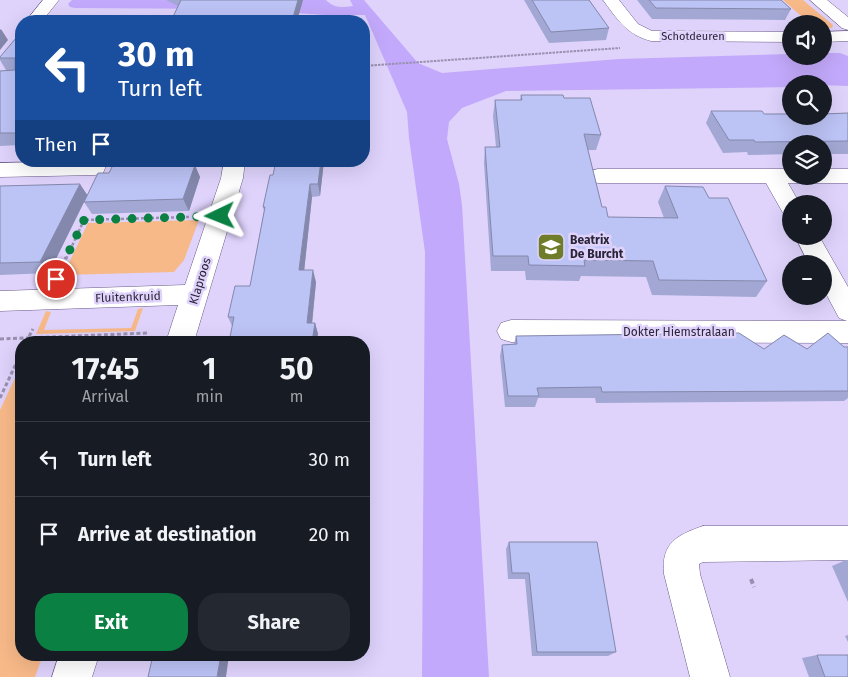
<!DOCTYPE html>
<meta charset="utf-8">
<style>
body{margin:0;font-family:"Fira Sans",sans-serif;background:#242831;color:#f1f3f6;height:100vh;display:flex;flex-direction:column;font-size:19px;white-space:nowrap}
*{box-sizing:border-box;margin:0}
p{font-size:16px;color:#9ea1a6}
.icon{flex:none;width:28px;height:28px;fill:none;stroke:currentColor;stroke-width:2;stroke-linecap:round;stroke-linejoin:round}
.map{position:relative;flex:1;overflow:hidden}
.side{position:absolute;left:15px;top:336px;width:355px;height:325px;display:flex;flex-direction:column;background:#171b24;border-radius:20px;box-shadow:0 5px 20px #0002}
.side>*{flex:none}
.banner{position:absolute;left:15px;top:15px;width:355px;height:152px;border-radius:20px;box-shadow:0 5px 20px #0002;background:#1a4fa0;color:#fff;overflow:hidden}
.fabs{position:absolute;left:782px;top:15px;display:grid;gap:10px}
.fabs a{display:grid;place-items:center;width:50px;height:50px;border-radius:50%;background:#171b24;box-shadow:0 5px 20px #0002;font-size:25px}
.pin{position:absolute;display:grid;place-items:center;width:42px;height:42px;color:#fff;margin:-21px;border:2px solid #fff;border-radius:50%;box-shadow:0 1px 5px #0007}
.me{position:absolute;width:55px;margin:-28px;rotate:268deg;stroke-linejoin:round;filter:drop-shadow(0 0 4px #0008)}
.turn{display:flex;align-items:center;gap:18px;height:105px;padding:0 20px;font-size:22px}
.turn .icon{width:65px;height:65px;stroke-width:2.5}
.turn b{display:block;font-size:35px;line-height:42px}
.then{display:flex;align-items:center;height:48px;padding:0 20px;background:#0003;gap:10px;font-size:19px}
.eta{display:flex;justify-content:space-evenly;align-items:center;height:85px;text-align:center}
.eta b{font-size:30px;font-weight:700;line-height:35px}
.primary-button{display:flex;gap:10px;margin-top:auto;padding:10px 20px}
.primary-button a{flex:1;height:58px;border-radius:20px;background:#0b8043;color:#fff;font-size:20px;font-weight:700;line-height:58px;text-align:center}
.primary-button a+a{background:#242831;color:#f1f3f6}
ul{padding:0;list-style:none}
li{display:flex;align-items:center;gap:15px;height:75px;padding:0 20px;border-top:1px solid #363941}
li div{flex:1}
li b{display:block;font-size:19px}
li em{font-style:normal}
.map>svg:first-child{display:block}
</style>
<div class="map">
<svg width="848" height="677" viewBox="0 0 848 677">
<rect width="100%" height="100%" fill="#dfd3fc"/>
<g fill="#f8b989">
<path d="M783 0H803L833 25 832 28H824V24H810Z"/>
<path d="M199 220 184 260 174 272 63 275 88 223Z"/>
<path d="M143 308 135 331 36 334 46 311 51 312 44 330 131 328 138 309Z"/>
<path d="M157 338 155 342H32V341Z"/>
<path d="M21 365V655H43L35 677H0V410Z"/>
</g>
<path fill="#c3a9fb" d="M72 0H326C333 8 343 8 353 6L350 0H364L418 63 442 73 619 59 791 54V56H824V53H840L848 56V86L791 84V87L506 91 462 108 449 122 447 139 459 184 462 205 489 677H422L425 252 409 138 407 112 365 15H325L239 9 75 8 70 7 68 4Z"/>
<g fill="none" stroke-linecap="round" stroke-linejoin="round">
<g stroke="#685a86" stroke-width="1">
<g id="minor">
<path d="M43 0H59L42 21H26Z"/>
<path d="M603 0H619L638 24 652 31 791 32V42L651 41C627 35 617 19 603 0Z"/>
<path d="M810 0H827L848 17V30L842 28Z"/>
<path d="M848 31V41L824 42V32Z"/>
<path d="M108 161 103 173 95 175 0 177V163Z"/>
<path d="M224 161H245L243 178 194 342H166L178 305 0 311V291L185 285 221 178Z"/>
<path d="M598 169H791V176H824V169H848V183H788L800 204H791V216L783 213 766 183H598L590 181 587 176 590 171Z"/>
<path d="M795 236H819L848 287V343L511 342 501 339 497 331 501 323 511 320 847 321 839 318 824 290V264H809Z"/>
<path d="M703 526H848V560L703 562 699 564 700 574 730 677H690L664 574C661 543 677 535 703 526Z"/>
<path d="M59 655H99L92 677H52Z"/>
</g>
</g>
<path stroke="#9a91b1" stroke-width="2" stroke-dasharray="2.5 1" stroke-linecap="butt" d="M364 66 620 48"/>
<path stroke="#9a91b1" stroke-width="2.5" stroke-dasharray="3 2" stroke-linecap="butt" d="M66 259 84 220 189 217"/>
<g stroke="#9a91b1" stroke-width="3" stroke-dasharray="4 2.5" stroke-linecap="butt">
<path d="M60 271 66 257"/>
<path d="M0 339 149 333"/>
<path d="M26 342 33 329"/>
<path d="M0 398 21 353"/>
</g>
<path stroke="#9a91b1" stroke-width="4" stroke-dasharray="5 3" stroke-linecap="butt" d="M751 579 754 587"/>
<use href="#minor" fill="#fff" fill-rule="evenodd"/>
</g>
<g fill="#a2a8d3">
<path d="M166 0H303L297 21 178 6Z"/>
<path d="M524 0H589L609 28 606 40 549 43Z"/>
<path d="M637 0H781L791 9 785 20 652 19Z"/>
<path d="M21 28V145L0 146V71L15 70H6L0 60V57L16 38Z"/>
<path d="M521 95 564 98 601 135 596 150H588L602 207 608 217 664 218 658 202 665 186 709 198 767 281 756 297 652 295 646 277 581 276 579 281 526 280 525 271H491L484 163 485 147H496L493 116 495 100H520Z"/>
<path d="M711 111 764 114 848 113V154H824V144H791V154L748 155 747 152 723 153 706 123Z"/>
<path d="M115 161H194L193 165 200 177 189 211 92 214 84 202 49 273 0 275V186L87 195 109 173Z"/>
<path d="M324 161 320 196 312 197 304 270 316 282 312 323H315L318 334 232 326 228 317 250 286 264 211 263 207 273 175Z"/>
<path d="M516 336 764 349H807L848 347V398L844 401 596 403 595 398H538L535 407H505L500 356 502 345 514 344Z"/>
<path d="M509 542 616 652 608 656H532L525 579H508L506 549Z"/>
<path d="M846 560H848V602L832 566Z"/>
<path d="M848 635V642L845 636Z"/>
<path d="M817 655 848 677H809L802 658Z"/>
</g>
<g fill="#8488ac">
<path d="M298 0H303L297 21H292Z"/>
<path d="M1 29 8 40 0 50V30Z"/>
<path d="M184 161H194L188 177 183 165Z"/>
<path d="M321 161H324L320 196 318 184Z"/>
<path d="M195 165 200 177 189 211 183 199Z"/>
<path d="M80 184 88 196 84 202 49 273 40 262Z"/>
<path d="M310 184 312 197 303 282 299 270Z"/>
<path d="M313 270 316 282 311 334 307 323Z"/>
<path d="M315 323 318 334 317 342H312Z"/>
<path d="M221 655H229L226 677H217Z"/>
</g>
<g fill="#bcc3f5" stroke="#8488ac">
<path d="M181 0H298L292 21H171Z"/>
<path d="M532 0H589L609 28 551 32Z"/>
<path d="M649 0H781L791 9 656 8Z"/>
<path d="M21 28V133H0V71L15 70V58H0V57L16 38V29Z"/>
<path d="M521 95H563L564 98H590L601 135 584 134 602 207H606L608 217 678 218 665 186 703 187 709 198H728L767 281 659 280 653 261 584 260 585 266 529 265 528 256H493L485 147H500L495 100H522Z"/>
<path d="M711 111H762L764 114H791V116H824V114L848 113V141L755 142 754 140H729Z"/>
<path d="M115 161H184L183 165H195L183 199 84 202 98 173H109Z"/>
<path d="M276 161H321L318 184H310L299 270H313L307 323H315L312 342H229L234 317H228L235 286H250L265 207H263L270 175H273Z"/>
<path d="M80 184 40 262 0 263V186Z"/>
<path d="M739 333 764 349 784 335 807 349 828 333 844 347H848V391L602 392 601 387 537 388 539 396H508L502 345 517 344 516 336Z"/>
<path d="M509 542H597L616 652H537L529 573H512Z"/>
<path d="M153 655H221L217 677H148Z"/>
<path d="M817 655H848V677H825Z"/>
</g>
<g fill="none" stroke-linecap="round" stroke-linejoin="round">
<path stroke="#0b8043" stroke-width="9" stroke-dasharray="0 16.2" d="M56 279 84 220 220 216"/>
</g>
<defs>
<g id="school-square" transform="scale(1.4375)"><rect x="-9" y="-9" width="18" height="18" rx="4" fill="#6f7d2b" stroke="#dfd3fc"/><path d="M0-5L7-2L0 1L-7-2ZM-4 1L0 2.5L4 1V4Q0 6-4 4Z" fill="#fff"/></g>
</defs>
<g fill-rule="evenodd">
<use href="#school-square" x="551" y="247"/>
</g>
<g text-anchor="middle" stroke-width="5" stroke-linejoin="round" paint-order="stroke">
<g font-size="11" fill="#2b2538" stroke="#dfd3fc">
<text x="693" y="40">Schotdeuren</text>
</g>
<g font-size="12" font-weight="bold" fill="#2b2538" stroke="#dfd3fc" text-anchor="start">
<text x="570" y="244">Beatrix<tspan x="570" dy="14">De Burcht</tspan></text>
</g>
<g font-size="12" fill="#2b2538" stroke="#dfd3fc">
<text transform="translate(200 281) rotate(-73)" y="4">Klaproos</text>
<text transform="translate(128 297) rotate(-2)" y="4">Fluitenkruid</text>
<text x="679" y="336">Dokter Hiemstralaan</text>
</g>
</g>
</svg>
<div class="fabs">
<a><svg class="icon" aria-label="sound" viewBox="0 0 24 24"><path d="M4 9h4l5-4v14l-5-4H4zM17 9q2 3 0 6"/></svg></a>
<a><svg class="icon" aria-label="search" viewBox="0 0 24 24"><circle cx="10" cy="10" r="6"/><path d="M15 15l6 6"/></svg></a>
<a><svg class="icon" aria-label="layers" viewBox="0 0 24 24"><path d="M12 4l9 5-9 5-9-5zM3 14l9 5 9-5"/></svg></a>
<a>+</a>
<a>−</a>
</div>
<div class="pin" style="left:56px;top:279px;background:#d93025"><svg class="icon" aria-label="arrive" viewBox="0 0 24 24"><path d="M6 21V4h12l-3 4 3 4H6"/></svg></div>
<svg class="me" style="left:220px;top:216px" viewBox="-20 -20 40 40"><path d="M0-17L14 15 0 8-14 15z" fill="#0b8043" stroke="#fff" stroke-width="4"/></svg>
<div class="banner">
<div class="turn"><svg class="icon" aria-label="left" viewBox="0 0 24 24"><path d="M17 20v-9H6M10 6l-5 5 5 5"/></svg><div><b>30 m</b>Turn left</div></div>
<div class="then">Then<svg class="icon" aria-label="arrive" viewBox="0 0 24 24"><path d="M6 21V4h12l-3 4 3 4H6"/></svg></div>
</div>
<section class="side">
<div class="eta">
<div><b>17:45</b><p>Arrival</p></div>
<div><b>1</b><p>min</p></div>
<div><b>50</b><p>m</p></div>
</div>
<ul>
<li><svg class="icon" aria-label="left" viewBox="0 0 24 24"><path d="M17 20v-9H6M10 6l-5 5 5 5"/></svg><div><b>Turn left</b></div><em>30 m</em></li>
<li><svg class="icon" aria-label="arrive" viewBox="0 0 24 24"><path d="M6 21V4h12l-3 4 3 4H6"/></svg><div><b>Arrive at destination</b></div><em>20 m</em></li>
</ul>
<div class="primary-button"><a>Exit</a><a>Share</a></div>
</section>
</div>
